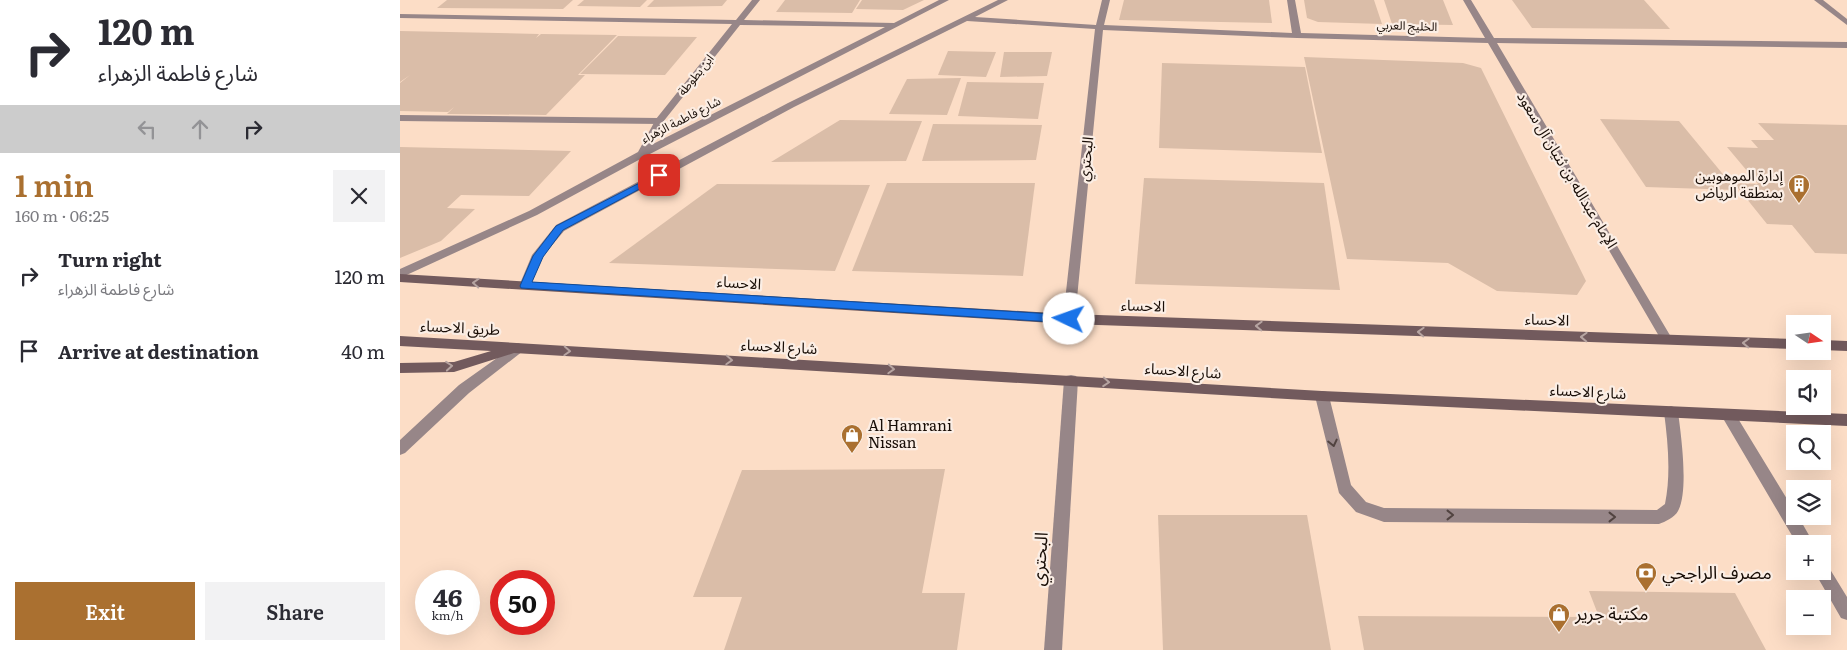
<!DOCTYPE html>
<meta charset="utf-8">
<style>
body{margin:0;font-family:Literata,"Noto Sans Arabic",serif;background:#f2f2f3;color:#2b2b33;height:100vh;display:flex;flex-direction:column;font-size:19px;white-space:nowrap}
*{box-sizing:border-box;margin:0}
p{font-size:16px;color:#7c7c81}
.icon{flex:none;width:28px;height:28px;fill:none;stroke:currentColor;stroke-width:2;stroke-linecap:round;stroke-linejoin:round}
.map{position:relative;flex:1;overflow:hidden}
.panel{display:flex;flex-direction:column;background:#fff;width:400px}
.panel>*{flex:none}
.guide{background:#fff;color:#2b2b33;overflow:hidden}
.needle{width:32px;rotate:103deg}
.tools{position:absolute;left:1386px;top:315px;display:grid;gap:10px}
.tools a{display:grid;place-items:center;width:45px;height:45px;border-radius:0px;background:#fff;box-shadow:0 5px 20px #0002;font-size:25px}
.speed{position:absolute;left:15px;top:570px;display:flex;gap:10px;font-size:25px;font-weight:700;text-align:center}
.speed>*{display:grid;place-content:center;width:65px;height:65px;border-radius:50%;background:#fff;box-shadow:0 5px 20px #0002;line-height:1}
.speed small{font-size:12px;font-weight:400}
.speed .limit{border:8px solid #d22;background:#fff;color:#111}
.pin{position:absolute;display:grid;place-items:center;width:42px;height:42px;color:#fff;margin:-21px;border-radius:10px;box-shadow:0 2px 8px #0006}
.me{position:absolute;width:55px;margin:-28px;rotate:273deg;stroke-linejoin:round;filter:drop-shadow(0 0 4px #0008)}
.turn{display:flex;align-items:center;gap:18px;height:105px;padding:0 15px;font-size:22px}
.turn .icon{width:65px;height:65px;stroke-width:2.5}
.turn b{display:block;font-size:35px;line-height:42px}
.lanes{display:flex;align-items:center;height:48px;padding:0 15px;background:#0003;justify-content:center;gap:25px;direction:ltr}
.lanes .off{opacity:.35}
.round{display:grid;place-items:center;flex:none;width:52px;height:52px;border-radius:0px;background:#f2f2f3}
.overview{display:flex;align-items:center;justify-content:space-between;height:85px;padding:0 15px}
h1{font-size:30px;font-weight:600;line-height:38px;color:#aa7030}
.cta{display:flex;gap:10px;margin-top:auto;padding:10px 15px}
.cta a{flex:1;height:58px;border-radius:0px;background:#aa7030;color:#fff;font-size:20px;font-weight:600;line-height:58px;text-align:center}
.cta a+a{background:#f2f2f3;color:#2b2b33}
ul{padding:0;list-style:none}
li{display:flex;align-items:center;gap:15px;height:75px;padding:0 15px}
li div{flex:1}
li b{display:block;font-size:19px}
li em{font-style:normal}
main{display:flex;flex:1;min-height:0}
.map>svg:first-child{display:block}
</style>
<main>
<section class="panel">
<div class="guide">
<div class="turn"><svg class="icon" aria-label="right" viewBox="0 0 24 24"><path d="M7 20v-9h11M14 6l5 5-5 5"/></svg><div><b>120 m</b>شارع فاطمة الزهراء</div></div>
<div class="lanes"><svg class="icon off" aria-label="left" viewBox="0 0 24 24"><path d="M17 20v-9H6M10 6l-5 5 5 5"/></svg><svg class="icon off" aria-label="ahead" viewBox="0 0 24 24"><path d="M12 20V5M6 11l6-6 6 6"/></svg><svg class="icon" aria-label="right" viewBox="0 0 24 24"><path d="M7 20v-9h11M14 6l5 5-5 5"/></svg></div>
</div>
<div class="overview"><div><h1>1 min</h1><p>160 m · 06:25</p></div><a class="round"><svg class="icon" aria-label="close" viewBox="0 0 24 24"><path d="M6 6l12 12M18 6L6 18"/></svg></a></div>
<ul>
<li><svg class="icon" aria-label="right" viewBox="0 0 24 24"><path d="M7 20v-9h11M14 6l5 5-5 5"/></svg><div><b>Turn right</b><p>شارع فاطمة الزهراء</p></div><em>120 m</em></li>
<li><svg class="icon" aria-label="arrive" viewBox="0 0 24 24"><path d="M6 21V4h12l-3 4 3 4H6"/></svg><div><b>Arrive at destination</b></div><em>40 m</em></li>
</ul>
<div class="cta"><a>Exit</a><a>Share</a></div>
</section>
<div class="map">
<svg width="1447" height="650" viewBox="0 0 1447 650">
<rect width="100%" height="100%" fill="#fcddc6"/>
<g fill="#dabda8">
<path d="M47 0H173L163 9 37 8Z"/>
<path d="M184 0H247L240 7 177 6Z"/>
<path d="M254 0H327L322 6 247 7Z"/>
<path d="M385 0H460L452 13 376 12Z"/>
<path d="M462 0H524L503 10 456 9Z"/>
<path d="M724 0H869L872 23 719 20Z"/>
<path d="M904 0H974L982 24 918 22 907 18Z"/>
<path d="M984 0H1043L1053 25 992 24Z"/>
<path d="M1112 0H1244L1270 29 1132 28Z"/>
<path d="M0 31 139 34 136 38 141 34 217 35 178 75H185L146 115 47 114 54 107 48 112 0 111V83L10 75 0 82Z"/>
<path d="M218 36 297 37 265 75 180 74Z"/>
<path d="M548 51 596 52 586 77 538 75Z"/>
<path d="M604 52H652L647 76 600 77Z"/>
<path d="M904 57 1063 63 1081 68 1186 281 1177 295 1097 291 1048 263 947 259Z"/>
<path d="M762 63 905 67 922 153 759 148Z"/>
<path d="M561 78 547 115 489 114 507 79Z"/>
<path d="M567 82 644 83 638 119 558 116Z"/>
<path d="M1200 119 1279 121 1336 190 1246 187Z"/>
<path d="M440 120 522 121 506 161 371 162Z"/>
<path d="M1358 123 1447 125V254L1415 253 1392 225 1367 224 1334 183 1358 184 1327 147 1358 148 1351 140H1374Z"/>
<path d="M533 124 642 125 636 160 522 161Z"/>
<path d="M0 147 171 151 129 196 61 195 47 208 75 209 41 241 0 258Z"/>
<path d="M744 178 924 183 940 290 735 284Z"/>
<path d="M487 183H635L623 276 452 271Z"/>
<path d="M317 184 470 185 435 271 209 263Z"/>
<path d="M545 469 522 593H565L557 650H324L342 597H293L342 470Z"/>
<path d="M758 515H907L931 650H763Z"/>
<path d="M1189 591 1335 593 1366 650H964L958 616 1199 617Z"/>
</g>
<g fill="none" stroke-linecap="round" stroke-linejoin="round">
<g fill="#978688" fill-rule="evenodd">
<path d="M0 115 259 118 264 121 259 124 0 121Z"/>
<path d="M922 391 927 392 929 396 951 485 966 502 984 508 1257 510 1265 504C1271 474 1268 443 1264 412L1266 408 1271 406 1276 408 1278 412C1281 434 1289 491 1278 511 1275 517 1265 522 1259 524L984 522 956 512 939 493 915 396 917 392Z"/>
</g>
<g fill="#978688" fill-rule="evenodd">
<path d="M352 0H360L344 20 494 23 539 0H549L246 156 137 215 0 278V269L129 211 238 152 256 119 332 24 0 18V14L336 20ZM340 25 485 27 251 145 263 122Z"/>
<path d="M598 0H608L575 17 696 25 702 0H710L704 25 892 33 887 0H895L901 33 1085 38 1063 0H1071L1094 38 1447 42V48L1097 43 1271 337 1273 340 1271 343H1263L1088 43 897 38 703 30 675 319 669 324 663 319 695 29 567 21 394 107 164 231 143 256 129 289H121L119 286 132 255 156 225 388 103Z"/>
<path d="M1414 0H1423L1447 19V25Z"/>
<path d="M118 343 123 345 124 348 123 351 69 393 5 453 0 455V440L59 385Z"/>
<path d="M671 375 676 376 678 380 662 650H644L664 380 666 376Z"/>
<path d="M1329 410 1334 412 1395 512V516H1398L1414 544H1397L1324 420 1322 416 1324 412Z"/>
<path d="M1422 564 1428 566 1447 597V620L1441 618 1414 571H1422Z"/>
</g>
<g fill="#725a5d" fill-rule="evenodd">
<path d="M0 274 669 314 1395 339V349L669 324 0 282Z"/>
<path d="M0 336 922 391 1447 414V426L922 401 114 353 54 372 0 373V363L54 362 91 351 0 346Z"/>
<path d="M1422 340 1447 341V351L1422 350Z"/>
</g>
</g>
<defs><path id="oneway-chevron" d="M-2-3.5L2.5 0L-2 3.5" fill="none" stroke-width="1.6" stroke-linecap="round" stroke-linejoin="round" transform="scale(1.25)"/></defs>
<g stroke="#b6a4a1">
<use href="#oneway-chevron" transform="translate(76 283) rotate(-177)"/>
<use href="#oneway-chevron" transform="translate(859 326) rotate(-178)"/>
<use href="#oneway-chevron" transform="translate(1021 332) rotate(-178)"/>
<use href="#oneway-chevron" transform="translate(1184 337) rotate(-178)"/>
<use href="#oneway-chevron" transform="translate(1346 343) rotate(-178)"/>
<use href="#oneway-chevron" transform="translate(167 351) rotate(3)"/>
<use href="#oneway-chevron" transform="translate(329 360) rotate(3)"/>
<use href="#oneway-chevron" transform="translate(49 366) rotate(-5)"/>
<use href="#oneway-chevron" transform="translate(491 369) rotate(3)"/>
<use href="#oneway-chevron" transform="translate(706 382) rotate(4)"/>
</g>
<g stroke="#514340">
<use href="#oneway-chevron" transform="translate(933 443) rotate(77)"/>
<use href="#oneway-chevron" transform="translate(1050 515)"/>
<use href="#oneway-chevron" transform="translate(1212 517)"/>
</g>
<path fill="#1a73e8" stroke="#114b97" d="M259 173 264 175 262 177 163 230 143 257 132 282 669 315 675 319 669 323 121 288 120 286 133 256 156 226Z"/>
<defs>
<g id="building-pin" transform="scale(1.125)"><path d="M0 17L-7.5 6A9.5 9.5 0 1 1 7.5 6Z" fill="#aa7030" stroke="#fbeee5"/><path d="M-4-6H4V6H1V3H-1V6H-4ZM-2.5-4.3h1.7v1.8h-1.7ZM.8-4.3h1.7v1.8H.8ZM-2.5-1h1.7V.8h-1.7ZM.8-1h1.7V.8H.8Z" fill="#fff"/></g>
<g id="shop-pin" transform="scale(1.125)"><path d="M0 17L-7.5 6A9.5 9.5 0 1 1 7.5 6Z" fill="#aa7030" stroke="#fbeee5"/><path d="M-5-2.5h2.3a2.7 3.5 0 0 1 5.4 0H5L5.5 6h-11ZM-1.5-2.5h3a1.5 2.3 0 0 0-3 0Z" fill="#fff"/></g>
<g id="bank-pin" transform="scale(1.125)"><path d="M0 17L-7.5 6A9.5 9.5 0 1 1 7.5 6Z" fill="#aa7030" stroke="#fbeee5"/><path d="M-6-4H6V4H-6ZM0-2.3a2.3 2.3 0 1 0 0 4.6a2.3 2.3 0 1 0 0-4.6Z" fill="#fff"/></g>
</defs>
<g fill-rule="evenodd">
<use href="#building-pin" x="1399" y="185"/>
<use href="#shop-pin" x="452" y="435"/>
<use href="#bank-pin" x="1246" y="573"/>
<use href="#shop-pin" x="1159" y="614"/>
</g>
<g text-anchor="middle" stroke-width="4.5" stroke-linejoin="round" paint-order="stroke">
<g font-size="12" fill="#180d06" stroke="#fbeee5">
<text transform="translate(1007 26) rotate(2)" y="4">الخليج العربي</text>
<text transform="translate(296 75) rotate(-51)" y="4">ابن بطوطة</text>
<text transform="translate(281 120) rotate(-27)" y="4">شارع فاطمة الزهراء</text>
</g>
<g font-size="15" fill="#180d06" stroke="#fbeee5">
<text transform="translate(686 159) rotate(-84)" y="5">البحتري</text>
<text transform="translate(1167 170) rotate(59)" y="5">الإمام عبدالله بن ثنيان آل سعود</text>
<text transform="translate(339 283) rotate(4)" y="5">الاحساء</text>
<text transform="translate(743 306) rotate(2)" y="5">الاحساء</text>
<text transform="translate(1147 320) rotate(2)" y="5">الاحساء</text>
<text transform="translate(60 328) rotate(3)" y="5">طريق الاحساء</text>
<text transform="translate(379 347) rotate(3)" y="5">شارع الاحساء</text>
<text transform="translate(783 371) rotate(4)" y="5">شارع الاحساء</text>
<text transform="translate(1188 392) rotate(3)" y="5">شارع الاحساء</text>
</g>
<g font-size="15" fill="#180d06" stroke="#fbeee5" text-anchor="end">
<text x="1383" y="181">إدارة الموهوبين<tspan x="1383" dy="17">بمنطقة الرياض</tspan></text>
<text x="468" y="431" text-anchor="start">Al Hamrani<tspan x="468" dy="17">Nissan</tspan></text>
</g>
<g font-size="18" fill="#180d06" stroke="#fbeee5">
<text transform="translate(640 559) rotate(-86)" y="6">البحتري</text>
</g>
<g font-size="18" fill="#180d06" stroke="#fbeee5" text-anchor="start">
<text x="1262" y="579">مصرف الراجحي</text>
<text x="1175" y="620">مكتبة جرير</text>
</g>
</g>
</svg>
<div class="tools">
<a><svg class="needle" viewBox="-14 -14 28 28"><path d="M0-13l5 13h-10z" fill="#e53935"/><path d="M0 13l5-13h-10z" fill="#7c7c81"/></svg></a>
<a><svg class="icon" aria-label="sound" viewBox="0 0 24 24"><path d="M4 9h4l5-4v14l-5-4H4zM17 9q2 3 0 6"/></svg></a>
<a><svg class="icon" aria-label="search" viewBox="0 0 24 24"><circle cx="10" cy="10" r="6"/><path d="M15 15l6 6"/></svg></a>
<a><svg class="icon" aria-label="layers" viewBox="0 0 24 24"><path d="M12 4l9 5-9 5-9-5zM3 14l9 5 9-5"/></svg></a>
<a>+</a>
<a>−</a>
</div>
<div class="speed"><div>46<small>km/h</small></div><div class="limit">50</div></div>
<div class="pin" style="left:259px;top:175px;background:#d93025"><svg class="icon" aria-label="arrive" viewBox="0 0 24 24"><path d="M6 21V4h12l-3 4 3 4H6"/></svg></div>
<svg class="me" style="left:669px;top:319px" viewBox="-20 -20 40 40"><circle r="19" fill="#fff"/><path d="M0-13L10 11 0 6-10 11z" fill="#1a73e8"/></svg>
</div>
</main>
